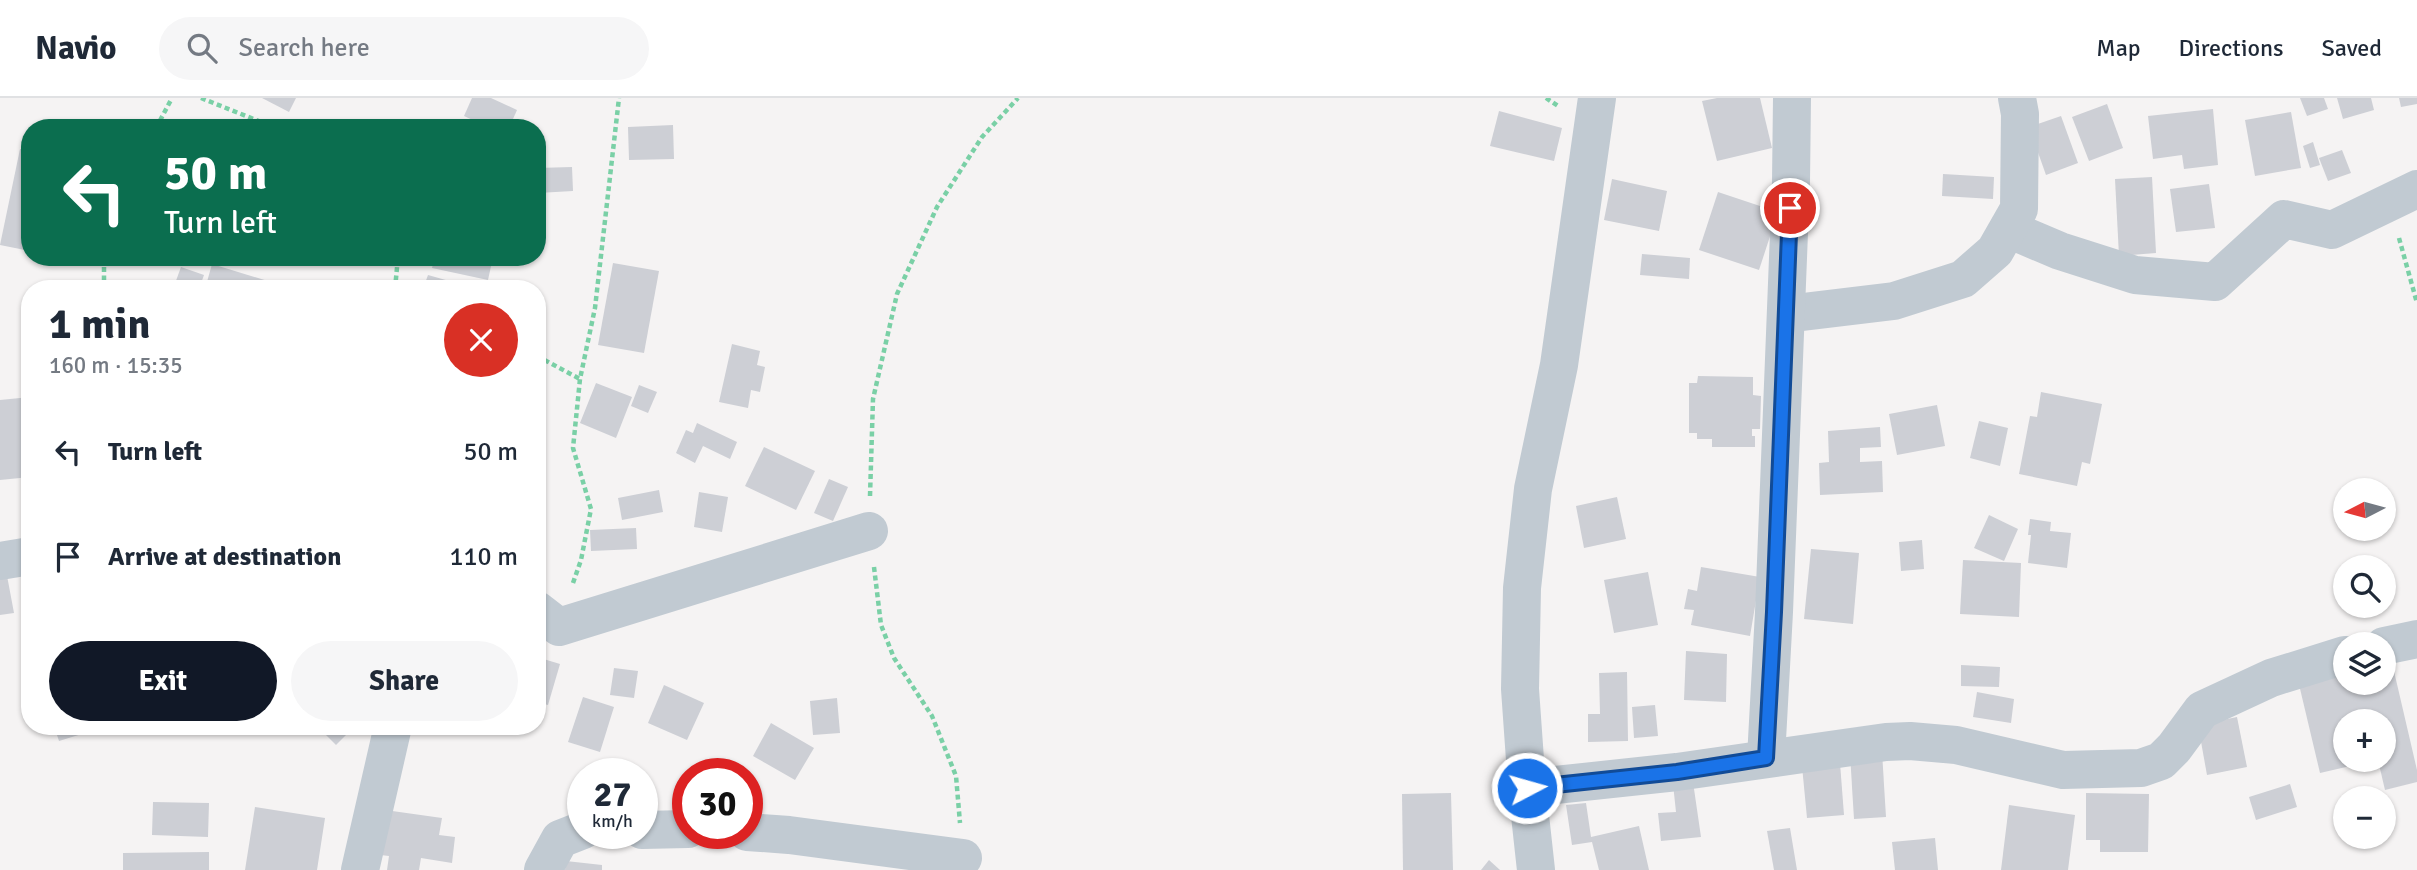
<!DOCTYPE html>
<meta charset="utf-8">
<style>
body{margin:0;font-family:Signika,sans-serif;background:#f6f6f7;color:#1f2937;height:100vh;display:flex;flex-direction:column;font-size:26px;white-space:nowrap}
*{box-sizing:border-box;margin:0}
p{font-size:23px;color:#747a83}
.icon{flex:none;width:38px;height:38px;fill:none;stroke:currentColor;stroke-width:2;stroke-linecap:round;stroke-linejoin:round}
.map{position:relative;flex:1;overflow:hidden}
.drawer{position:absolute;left:21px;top:182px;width:525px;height:455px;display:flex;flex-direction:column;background:#fff;border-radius:28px;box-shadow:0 2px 5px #0004}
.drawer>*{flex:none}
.guide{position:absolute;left:21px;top:21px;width:525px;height:147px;border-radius:28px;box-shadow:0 2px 5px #0004;background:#0b6e4f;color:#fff;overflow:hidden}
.needle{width:46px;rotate:264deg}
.tools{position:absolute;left:2333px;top:380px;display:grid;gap:14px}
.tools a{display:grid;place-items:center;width:63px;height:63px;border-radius:50%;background:#fff;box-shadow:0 2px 5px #0004;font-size:35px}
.speed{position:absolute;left:567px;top:660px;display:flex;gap:14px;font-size:35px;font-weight:700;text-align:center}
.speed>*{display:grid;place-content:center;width:91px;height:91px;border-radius:50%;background:#fff;box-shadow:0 2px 5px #0004;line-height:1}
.speed small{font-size:18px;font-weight:400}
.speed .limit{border:10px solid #d22;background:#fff;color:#111}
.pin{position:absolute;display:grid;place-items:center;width:60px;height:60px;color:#fff;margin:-30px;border:4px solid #fff;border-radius:50%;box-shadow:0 2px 7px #0007}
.me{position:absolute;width:77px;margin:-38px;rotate:84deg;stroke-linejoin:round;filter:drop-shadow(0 0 5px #0008)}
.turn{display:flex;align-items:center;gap:24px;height:147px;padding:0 28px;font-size:32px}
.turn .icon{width:91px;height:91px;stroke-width:2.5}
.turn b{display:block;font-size:49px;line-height:60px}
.round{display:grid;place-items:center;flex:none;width:74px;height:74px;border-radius:37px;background:#f6f6f7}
.summary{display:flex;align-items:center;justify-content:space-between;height:119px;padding:0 28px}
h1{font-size:42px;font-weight:700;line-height:52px}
.button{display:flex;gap:14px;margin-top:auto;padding:14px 28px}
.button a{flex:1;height:80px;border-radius:42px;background:#111827;color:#fff;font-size:28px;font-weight:700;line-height:80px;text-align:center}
.button a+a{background:#f6f6f7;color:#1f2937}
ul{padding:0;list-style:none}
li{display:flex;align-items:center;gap:21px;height:105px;padding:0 28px}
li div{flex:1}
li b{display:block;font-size:26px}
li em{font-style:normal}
header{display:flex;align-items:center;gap:42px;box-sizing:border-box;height:98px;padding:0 35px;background:#fff;border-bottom:2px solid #e0e1e3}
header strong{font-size:33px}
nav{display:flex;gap:38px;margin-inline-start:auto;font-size:24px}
.search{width:490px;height:63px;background:#f6f6f7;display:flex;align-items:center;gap:18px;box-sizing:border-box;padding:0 24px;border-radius:38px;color:#747a83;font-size:26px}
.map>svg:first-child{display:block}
</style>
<header>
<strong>Navio</strong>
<div class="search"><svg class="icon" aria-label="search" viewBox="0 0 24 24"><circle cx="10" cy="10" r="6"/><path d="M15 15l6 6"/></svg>Search here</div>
<nav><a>Map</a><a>Directions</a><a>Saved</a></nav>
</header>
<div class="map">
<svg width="2417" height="772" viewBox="0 0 2417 772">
<rect width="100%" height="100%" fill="#f5f3f3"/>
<g fill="#cdcfd5">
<path d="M262 0H296L289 14Z"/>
<path d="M472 0H491L517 12 509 30H490L464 18Z"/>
<path d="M1717 0H1760L1772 50 1717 63 1702 3Z"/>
<path d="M2300 0H2324L2328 11 2307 18Z"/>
<path d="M2337 0H2371L2374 12 2343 21Z"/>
<path d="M2399 0H2417V6L2401 9Z"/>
<path d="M2107 6 2123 50 2089 63 2072 19Z"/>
<path d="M2213 11 2218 67 2184 71 2182 57 2153 61 2148 18Z"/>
<path d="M1499 13 1562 30 1554 63 1490 48Z"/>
<path d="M2291 14 2301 70 2255 78 2245 22Z"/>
<path d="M2061 18 2078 65 2046 77 2029 29Z"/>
<path d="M673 27 674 61 629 62 628 29Z"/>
<path d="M2313 44 2320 67 2310 70 2303 48Z"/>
<path d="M20 51 30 53V153L0 147Z"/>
<path d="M2342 52 2351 75 2328 83 2319 60Z"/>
<path d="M572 69 573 93 538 95 537 70Z"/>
<path d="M1943 76 1994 79 1993 101 1942 98Z"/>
<path d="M2152 79 2156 155 2119 158 2115 81Z"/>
<path d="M1612 81 1667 93 1659 133 1604 122Z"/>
<path d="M2209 86 2215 130 2176 134 2170 91Z"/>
<path d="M1718 94 1778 114 1759 172 1699 152Z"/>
<path d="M1642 156 1690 160 1689 181 1640 177Z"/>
<path d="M435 159H493L488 182 432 170Z"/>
<path d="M613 165 659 173 644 255 598 247Z"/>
<path d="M212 166 284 188 283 191H205Z"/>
<path d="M181 169 204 177 199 191H173Z"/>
<path d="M428 177 474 190V191H415L416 186 424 188Z"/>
<path d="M732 246 760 253 757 267 765 269 760 294 751 292 748 310 719 304Z"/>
<path d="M1698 278 1753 279V297L1761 298 1760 331H1752V338H1755V349H1712V341H1697V335H1689V285H1697Z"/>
<path d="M596 285 632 299 616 340 580 325Z"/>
<path d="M639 287 657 294 648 315 631 308Z"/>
<path d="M2041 294 2102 306 2090 366 2082 364 2077 388 2019 376 2030 318 2037 319Z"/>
<path d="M30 299V379L0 382V302Z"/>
<path d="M1937 307 1945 348 1897 357 1889 316Z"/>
<path d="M1979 323 2008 330 2000 368 1970 360Z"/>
<path d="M697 325 737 344 730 361 703 348 695 365 676 355 686 332 693 335Z"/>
<path d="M1880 329 1881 349 1860 350V364L1882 363 1883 394 1820 397 1819 365 1829 364 1828 333Z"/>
<path d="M764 349 815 373 796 412 745 388Z"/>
<path d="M829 381 848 389 833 423 814 415Z"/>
<path d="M659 392 663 414 622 422 618 400Z"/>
<path d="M699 394 728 399 722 434 694 429Z"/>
<path d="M1617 399 1626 441 1584 450 1576 408Z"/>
<path d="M1989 417 2018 431 2004 463 1974 450Z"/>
<path d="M2030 421 2051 424 2050 433 2071 435 2067 470 2028 465 2031 437H2028Z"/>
<path d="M636 430 637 451 591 453 590 432Z"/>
<path d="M1922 442 1924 471 1901 473 1899 444Z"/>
<path d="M1811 451 1859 455 1853 526 1804 521Z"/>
<path d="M1963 462 2021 465 2019 519 1960 516Z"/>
<path d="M5 467 14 515 0 517V468Z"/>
<path d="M1701 469 1760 479 1750 538 1691 527 1694 512 1684 511 1688 491 1697 493Z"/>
<path d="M1648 474 1658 527 1614 535 1604 482Z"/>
<path d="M1686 553 1727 556 1726 604 1684 602Z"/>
<path d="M2390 556 2417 672V684L2385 692 2378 662H2384V623H2345V662L2372 663 2320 675 2297 578 2345 566V584H2384V557Z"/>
<path d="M537 559 560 566 548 607 537 604Z"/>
<path d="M1961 567 2000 569 1999 589 1961 588Z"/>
<path d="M614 570 638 573 634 600 610 597Z"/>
<path d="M1627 574 1628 643 1588 644V616H1600L1599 575Z"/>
<path d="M664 587 704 605 687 642 648 625Z"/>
<path d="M1977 594 2014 601 2011 625 1973 619Z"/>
<path d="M583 599 614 609 600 654 568 644Z"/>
<path d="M837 600 840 635 813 637 810 603Z"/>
<path d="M1655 607 1658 638 1634 640 1632 609Z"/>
<path d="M2237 619 2247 669 2207 677 2198 627Z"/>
<path d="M771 625 814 650 795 682 753 658Z"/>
<path d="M54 628H83L85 635 59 643Z"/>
<path d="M317 628H345L350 633 336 647Z"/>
<path d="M1882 654 1886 719 1854 721 1850 656Z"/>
<path d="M1840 665 1844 717 1807 720 1802 668Z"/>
<path d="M1693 684 1701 739 1661 743 1658 715 1676 714 1673 686Z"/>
<path d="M2290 686 2297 709 2256 722 2249 699Z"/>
<path d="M1451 695 1453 772H1403L1402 696Z"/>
<path d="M2086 695 2149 696 2148 754H2100V742H2086Z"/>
<path d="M153 704 209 705 208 739 152 737Z"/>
<path d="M1586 705 1591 739 1639 728 1649 772H1599L1592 744 1572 747 1566 707Z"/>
<path d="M2009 707 2075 717 2068 772H2001Z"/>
<path d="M255 709 325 720 317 772H245Z"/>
<path d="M378 711 442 720 439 737 455 739 452 765 421 760 419 772H387L389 758 372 756Z"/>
<path d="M1790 730 1797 772H1774L1767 733Z"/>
<path d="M1935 740 1938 772H1895L1892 744Z"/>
<path d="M209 754V772H123V755Z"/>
<path d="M1489 762 1500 772H1481Z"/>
<path d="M566 763 602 767V772H565Z"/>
</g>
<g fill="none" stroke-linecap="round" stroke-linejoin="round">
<g stroke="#7ad0a6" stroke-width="4.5" stroke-dasharray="5 3.5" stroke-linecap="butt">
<path d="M201 0 276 30"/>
<path d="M1546 0 1558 8"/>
<path d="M156 30 172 0"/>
<path d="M2399 140 2417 205"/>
<path d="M104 191V159"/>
<path d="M395 191 398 159"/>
<path d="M537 258 580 281"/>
<path d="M870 398 873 301 897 196 937 109 982 39 1018 0"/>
<path d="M874 469 881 527 894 560 932 618 956 678 960 725"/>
<path d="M573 485 581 462 591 411 573 350 580 281 595 210 619 0"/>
</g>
<g stroke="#c1cad2" stroke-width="38">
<path d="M2008 131 2060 153 2135 177 2215 184 2284 121 2332 132 2417 91"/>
<path d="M1786 216 1894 203 1963 181 1995 153 2019 111 2020 16 2017 0"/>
<path d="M0 463 30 458"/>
<path d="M537 512 559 529 869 433"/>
<path d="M2384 548 2417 541"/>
<path d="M1766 660 1774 514 1791 84 1792 0"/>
<path d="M1527 690 1677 674 1886 644 1910 643 1956 647 2063 672 2141 670 2161 663 2174 650 2202 612 2271 580 2345 557"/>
<path d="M642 732 688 731"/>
<path d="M747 734 789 737 963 760"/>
<path d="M360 772 393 628"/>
<path d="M543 772 560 741 583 732"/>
<path d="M1536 772 1527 690 1520 591 1522 490 1533 391 1559 267 1597 0"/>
</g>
</g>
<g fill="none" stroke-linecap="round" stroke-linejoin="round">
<g stroke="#114b97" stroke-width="18">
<path id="route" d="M1527 690 1677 674 1766 660 1774 514 1790 110"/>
</g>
<use href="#route" stroke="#1a73e8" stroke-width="12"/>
</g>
</svg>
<div class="tools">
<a><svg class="needle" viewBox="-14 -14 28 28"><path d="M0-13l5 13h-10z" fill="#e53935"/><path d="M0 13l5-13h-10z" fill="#747a83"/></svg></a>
<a><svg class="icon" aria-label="search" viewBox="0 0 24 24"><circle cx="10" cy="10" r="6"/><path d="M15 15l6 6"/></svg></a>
<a><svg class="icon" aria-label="layers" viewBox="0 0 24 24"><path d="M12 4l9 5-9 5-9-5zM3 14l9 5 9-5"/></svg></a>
<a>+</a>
<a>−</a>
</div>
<div class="speed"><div>27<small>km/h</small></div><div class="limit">30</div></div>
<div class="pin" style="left:1790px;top:110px;background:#d93025"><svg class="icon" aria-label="arrive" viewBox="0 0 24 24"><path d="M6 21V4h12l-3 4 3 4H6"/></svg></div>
<svg class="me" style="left:1527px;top:690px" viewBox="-20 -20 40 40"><circle r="17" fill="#1a73e8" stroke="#fff" stroke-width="3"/><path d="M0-11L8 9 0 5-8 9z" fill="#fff"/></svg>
<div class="guide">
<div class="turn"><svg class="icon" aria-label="left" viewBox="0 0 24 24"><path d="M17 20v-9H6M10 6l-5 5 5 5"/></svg><div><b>50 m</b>Turn left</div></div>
</div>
<section class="drawer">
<div class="summary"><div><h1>1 min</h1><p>160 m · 15:35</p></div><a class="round" style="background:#d93025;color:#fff"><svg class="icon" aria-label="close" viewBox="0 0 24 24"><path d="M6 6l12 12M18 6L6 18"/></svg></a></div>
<ul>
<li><svg class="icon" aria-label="left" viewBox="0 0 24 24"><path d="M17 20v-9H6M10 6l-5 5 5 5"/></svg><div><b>Turn left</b></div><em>50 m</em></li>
<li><svg class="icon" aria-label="arrive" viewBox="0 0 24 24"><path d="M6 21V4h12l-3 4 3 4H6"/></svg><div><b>Arrive at destination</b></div><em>110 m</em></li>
</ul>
<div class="button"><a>Exit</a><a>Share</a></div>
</section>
</div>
